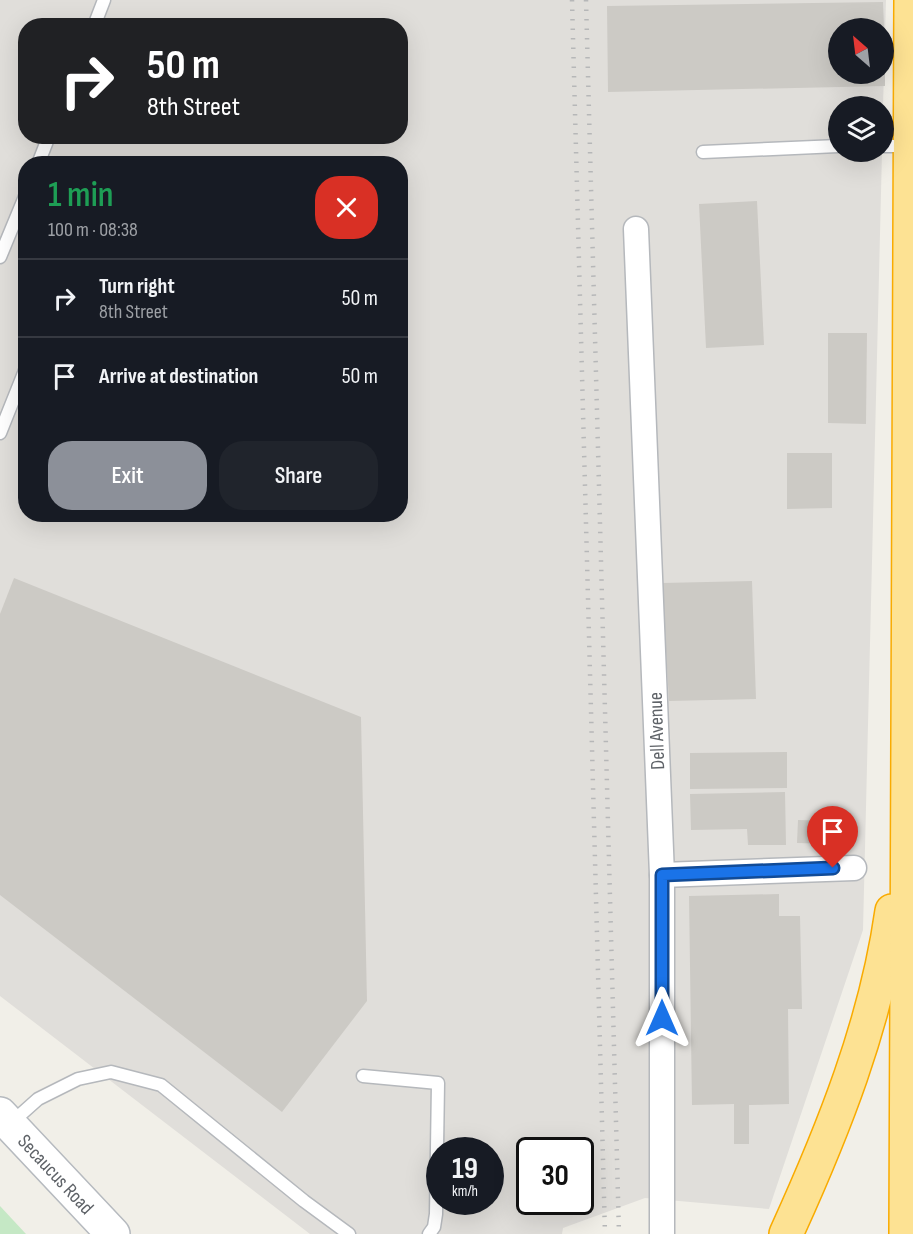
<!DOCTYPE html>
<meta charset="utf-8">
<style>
body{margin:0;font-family:"Sofia Sans Condensed",sans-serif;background:#20242c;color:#f1f3f6;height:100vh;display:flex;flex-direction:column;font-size:22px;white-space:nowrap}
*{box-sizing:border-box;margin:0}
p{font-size:20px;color:#9ea1a6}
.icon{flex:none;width:33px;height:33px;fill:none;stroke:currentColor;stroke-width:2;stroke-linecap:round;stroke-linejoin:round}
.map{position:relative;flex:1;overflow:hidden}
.drawer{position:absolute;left:18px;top:156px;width:390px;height:366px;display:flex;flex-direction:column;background:#171b24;border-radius:24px;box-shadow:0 6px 24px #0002}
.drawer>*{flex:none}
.guide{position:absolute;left:18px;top:18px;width:390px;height:126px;border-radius:24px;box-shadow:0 6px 24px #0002;background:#202124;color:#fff;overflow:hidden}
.needle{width:39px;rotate:332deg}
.tools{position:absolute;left:828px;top:18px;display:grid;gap:12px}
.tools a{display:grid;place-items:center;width:66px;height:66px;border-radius:50%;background:#171b24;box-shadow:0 6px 24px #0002;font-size:30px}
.speed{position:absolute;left:426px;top:1137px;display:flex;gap:12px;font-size:30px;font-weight:700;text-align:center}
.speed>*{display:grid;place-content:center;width:78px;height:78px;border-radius:50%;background:#171b24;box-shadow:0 6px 24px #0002;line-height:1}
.speed small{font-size:15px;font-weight:400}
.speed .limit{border:3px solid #111;border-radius:9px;background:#fff;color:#111}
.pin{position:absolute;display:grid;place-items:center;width:51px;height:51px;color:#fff;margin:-62px -26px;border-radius:50% 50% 50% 0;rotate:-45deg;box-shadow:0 0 6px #0007}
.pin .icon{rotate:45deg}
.me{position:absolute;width:66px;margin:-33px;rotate:0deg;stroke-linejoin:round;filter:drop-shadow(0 0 4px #0008)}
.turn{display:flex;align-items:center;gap:21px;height:126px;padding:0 30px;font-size:27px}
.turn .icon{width:78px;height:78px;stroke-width:2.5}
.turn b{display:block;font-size:42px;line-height:51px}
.round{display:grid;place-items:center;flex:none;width:63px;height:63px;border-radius:24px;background:#20242c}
.summary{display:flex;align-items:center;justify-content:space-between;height:102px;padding:0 30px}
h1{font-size:36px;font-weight:600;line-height:45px;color:#1e9e55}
.primary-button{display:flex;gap:12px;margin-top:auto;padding:12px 30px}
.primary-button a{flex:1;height:69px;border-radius:24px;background:#8c9099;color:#fff;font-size:24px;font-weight:600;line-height:69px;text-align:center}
.primary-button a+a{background:#20242c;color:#f1f3f6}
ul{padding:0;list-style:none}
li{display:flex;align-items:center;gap:18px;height:78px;padding:0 30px;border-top:2px solid #363941}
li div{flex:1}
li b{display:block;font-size:22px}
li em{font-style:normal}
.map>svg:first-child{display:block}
</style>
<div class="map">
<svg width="913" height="1234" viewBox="0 0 913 1234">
<rect width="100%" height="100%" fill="#f1efe8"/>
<path fill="#e0deda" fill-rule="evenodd" d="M0 0H886L883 106H838V152H882L863 930 769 1209 645 1198 563 1228 562 1234H310L0 996ZM26 26H400V136H26ZM838 28H884V74H838ZM26 164H400V514H26ZM440 1150H490V1202H440ZM530 1150H580V1202H530Z"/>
<path fill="#c5e8c5" d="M0 1206 26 1234H0Z"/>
<g fill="#cccac5">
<path d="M883 2 884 28H838V74H885V86L608 92 607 6Z"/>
<path d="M757 201 764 345 706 348 699 204Z"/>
<path d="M828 333H867L866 424 828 423Z"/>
<path d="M787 453H832V508L787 509Z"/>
<path d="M14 578 361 717 367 1001 282 1112 0 895V614Z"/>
<path d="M752 581 756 699 669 701 662 583Z"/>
<path d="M787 752V788L690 789V753Z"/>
<path d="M785 792 786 845H748L747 829 691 830 690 794Z"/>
<path d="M798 820 833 821 832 844 797 843Z"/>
<path d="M779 894V916H800L802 1009H788L789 1104 749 1105V1144H734V1104L692 1105 689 896Z"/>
</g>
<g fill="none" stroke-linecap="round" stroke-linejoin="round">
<g stroke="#b5b8bc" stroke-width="15">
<g id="lane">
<path d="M94 26 104 0"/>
<path d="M884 146H910"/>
<path d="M703 152 838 146"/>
<path d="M38 164 49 136"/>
<path d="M0 257 26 194"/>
<path d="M0 433 26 368"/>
<path d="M363 1076 438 1083 436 1214 434 1227 429 1234"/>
<path d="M10 1124 38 1099 78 1079 111 1072 161 1085 304 1201 349 1234"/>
</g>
</g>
<g stroke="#b5b8bc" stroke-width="27">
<g id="street">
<path d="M636 229 662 875V1234"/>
<path d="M662 875 854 868"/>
</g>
</g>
<g stroke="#b6babf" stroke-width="36">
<path id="secondary" d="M0 1114 113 1234"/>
</g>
<g stroke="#f9ab00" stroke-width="36">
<g id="highway">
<path d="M786 1234C833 1131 876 1024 892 911"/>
<path d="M906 1234 911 0"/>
</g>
</g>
<use href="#lane" stroke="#fff" stroke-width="12"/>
<use href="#street" stroke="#fff" stroke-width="24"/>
<use href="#secondary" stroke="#fff" stroke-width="33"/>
<use href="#highway" stroke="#fde293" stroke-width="33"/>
<g stroke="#b6b7b8" stroke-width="4.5" stroke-dasharray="1.5 8" stroke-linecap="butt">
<path d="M572 0 605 1234"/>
<path d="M586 0 619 1234"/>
</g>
</g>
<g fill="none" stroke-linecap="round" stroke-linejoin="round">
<g stroke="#114b97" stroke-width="15">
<path id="route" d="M662 1018V875L833 868"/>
</g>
<use href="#route" stroke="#1a73e8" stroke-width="10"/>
</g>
<g text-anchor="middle" stroke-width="4.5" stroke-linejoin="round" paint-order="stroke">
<g font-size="20" fill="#5f6368" stroke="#fff">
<text transform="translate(656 731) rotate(-92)" y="7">Dell Avenue</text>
<text transform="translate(56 1174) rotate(47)" y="7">Secaucus Road</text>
</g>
</g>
</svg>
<div class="tools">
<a><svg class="needle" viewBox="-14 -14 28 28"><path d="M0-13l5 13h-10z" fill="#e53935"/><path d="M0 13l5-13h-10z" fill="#9ea1a6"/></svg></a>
<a><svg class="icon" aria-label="layers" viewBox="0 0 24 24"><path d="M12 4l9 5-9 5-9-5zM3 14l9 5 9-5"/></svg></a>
</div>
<div class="speed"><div>19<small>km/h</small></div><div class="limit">30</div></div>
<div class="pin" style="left:833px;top:868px;background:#d93025"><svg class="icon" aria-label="arrive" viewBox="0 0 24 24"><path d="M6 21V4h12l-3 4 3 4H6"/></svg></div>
<svg class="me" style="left:662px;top:1018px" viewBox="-20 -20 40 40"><path d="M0-17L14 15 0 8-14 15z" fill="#1a73e8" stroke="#fff" stroke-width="4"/></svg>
<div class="guide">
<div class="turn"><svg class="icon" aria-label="right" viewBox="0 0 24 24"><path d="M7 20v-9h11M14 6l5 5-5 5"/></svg><div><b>50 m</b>8th Street</div></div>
</div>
<section class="drawer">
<div class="summary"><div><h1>1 min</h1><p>100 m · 08:38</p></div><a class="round" style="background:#d93025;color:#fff"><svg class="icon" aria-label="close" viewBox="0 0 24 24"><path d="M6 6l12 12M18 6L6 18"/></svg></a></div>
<ul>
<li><svg class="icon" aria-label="right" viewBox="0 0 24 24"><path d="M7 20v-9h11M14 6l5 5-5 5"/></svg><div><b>Turn right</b><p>8th Street</p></div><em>50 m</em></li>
<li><svg class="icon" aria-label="arrive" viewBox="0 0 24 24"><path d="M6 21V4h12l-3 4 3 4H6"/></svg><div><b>Arrive at destination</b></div><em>50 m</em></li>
</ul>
<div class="primary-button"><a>Exit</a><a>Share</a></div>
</section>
</div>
